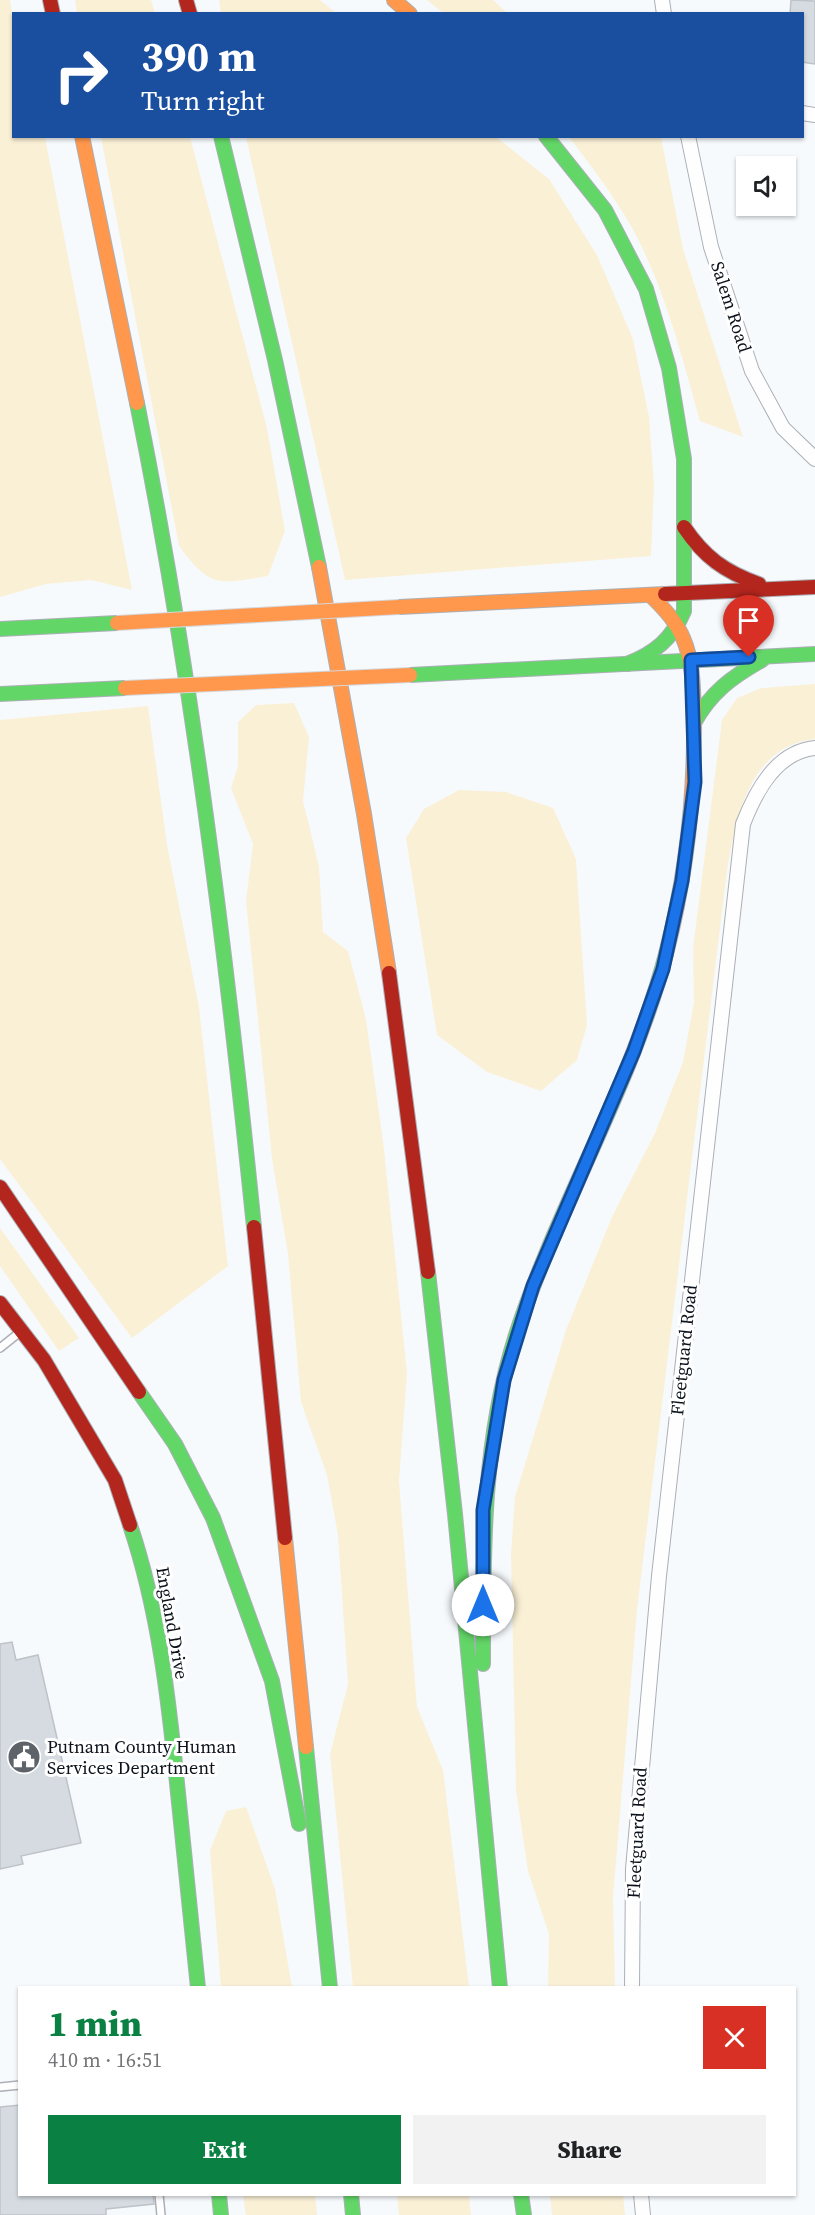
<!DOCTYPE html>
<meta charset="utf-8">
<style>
body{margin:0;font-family:"Source Serif 4",serif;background:#f2f2f2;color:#202124;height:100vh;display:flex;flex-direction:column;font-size:22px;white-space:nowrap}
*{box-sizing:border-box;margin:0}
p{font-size:20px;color:#757577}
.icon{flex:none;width:33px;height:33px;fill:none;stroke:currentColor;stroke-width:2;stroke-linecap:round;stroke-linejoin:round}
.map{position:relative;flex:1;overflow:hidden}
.side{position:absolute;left:18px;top:1986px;width:778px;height:210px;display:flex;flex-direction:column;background:#fff;border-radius:0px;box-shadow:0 2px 4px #0004}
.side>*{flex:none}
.hud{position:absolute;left:12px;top:12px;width:792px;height:126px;border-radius:0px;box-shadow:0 2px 4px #0004;background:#1a4fa0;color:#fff;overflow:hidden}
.tools{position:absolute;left:736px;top:156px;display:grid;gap:12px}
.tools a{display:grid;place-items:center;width:60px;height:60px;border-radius:0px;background:#fff;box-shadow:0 2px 4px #0004;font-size:30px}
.pin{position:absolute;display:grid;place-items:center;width:51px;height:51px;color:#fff;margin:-62px -26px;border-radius:50% 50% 50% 0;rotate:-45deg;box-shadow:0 0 6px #0007}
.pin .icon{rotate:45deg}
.me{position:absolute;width:66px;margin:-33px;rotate:0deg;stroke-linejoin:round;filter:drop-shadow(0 0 4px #0008)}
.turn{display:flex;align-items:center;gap:21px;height:126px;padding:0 30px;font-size:27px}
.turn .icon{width:78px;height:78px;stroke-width:2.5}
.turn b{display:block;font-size:42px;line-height:51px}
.round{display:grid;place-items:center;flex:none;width:63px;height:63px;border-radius:0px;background:#f2f2f2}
.summary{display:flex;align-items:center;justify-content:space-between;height:102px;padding:0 30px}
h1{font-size:36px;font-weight:800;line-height:45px;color:#0b8043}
.cta{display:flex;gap:12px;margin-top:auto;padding:12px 30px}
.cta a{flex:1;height:69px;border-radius:0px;background:#0b8043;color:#fff;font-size:24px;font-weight:800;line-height:69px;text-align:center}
.cta a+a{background:#f2f2f2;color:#202124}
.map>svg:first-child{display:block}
</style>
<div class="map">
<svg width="815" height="2215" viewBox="0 0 815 2215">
<rect width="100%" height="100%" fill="#f7fafd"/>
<g fill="#faf0d6">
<path d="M0 0H10L13 18 14 136 45 137 132 590 91 580 46 584 0 597Z"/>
<path d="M75 0H151L155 13H77Z"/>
<path d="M219 0H320L336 13H221Z"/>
<path d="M427 0H493L507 13H443Z"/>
<path d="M101 137H190L267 428 285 531 268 576C218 584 211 589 179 546Z"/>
<path d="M246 137H496L549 179 597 255 633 339 649 417 654 484 651 556 345 580Z"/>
<path d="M569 137H661L683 249 743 437 700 421C683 361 668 300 640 243 622 206 594 170 569 137Z"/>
<path d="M815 684V739C749 746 736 818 727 871L637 1610 613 1898 615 1987H548L549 1934 528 1871 516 1790 511 1554 515 1497 566 1330 612 1217 655 1133 683 1062 694 1002 693 948 722 720 737 698 761 688Z"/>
<path d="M294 703 309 737 303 801 319 866 323 932 348 951 366 1019 384 1149 407 1373 399 1481 417 1707 443 1770 469 1987H353L330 1754 348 1684 338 1535 327 1475 301 1402 288 1254 272 1159 246 901 253 844 231 788 238 766V722L256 705Z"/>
<path d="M148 706 167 845 199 1007 228 1266 132 1338 0 1159V720Z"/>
<path d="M459 790 506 792 553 808 576 859 587 1025 577 1060 541 1091 487 1072 437 1035 406 838 424 809Z"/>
<path d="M0 1228 79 1338 59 1351 0 1266Z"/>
<path d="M246 1807 275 1889 292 1987H221L210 1850 226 1811Z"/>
<path d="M243 2195H315L317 2215H246Z"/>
<path d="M397 2195H469L471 2215H399Z"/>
<path d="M550 2195H623L625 2215H552Z"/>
</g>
<g fill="#d5dbe0" stroke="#bec3c9" stroke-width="1.5">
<path d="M791 0 815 1V64L802 62V14H790Z"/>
<path d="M12 1642 16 1660 38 1655 81 1843 21 1856 23 1864 0 1869V1644Z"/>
<path d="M20 2105V2194H153L154 2204 106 2209V2215H0V2107Z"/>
</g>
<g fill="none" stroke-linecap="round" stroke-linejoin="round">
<g stroke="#abb0b6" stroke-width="10">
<g id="lane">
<path d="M0 1348 20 1332"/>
<path d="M0 2087 20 2085"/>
<path d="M159 2194 161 2215"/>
</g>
</g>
<g stroke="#abb0b6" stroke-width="16">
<g id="street">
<path d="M662 0 664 14"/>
<path d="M802 113 815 115"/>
<path d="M688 136 711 247 752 371 783 428 815 459"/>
<path d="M632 1988 633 1869 659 1576 743 824C756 791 776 752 815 748"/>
<path d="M641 2194 643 2215"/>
</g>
</g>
<g stroke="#abb0b6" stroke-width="16">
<g id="fast">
<path d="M221 136 275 360 319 567"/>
<path d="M546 136 605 210 646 289 669 368 684 459V611C672 639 655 653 627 664"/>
<path d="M137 403C192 675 226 951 254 1227"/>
<path d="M0 629 117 623"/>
<path d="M410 675 815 654"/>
<path d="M0 694 125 688"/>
<path d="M694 723C711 692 732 677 762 660"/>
<path d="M428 1272 455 1514 500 1988"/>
<path d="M139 1392 175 1444 213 1518 272 1681 299 1824"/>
<path d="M130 1525C159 1611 169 1702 178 1793 185 1858 191 1923 198 1988"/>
<path d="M483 1664C483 1553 482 1441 516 1335 558 1205 631 1087 666 954"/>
<path d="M306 1747 330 1988"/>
<path d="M219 2194 221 2215"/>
<path d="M351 2194 353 2215"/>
<path d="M521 2194 524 2215"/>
</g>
</g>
<g stroke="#abb0b6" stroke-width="16">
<g id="slow">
<path d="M394 0 410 14"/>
<path d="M82 136 137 403"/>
<path d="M319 567 364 814 389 973"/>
<path d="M650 595C664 608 676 621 683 638 694 663 693 692 694 719 695 798 686 877 666 954"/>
<path d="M399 607 665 594"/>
<path d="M285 1538 306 1747"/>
</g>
</g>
<g stroke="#abb0b6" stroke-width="16">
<g id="jam">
<path d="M50 0 53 14"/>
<path d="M186 0 190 14"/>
<path d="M684 527C704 557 725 572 759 584"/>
<path d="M665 594 815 587"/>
<path d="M389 973 428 1272"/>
<path d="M0 1187 139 1392"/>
<path d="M254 1227 285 1538"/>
<path d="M0 1303 44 1360 115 1480 130 1525"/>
</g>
</g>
<use href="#lane" stroke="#fefeff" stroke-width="7"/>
<use href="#street" stroke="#fefeff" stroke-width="14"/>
<use href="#fast" stroke="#63d668" stroke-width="14"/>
<use href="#slow" stroke="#ff974d" stroke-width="14"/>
<use href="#jam" stroke="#b3261e" stroke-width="14"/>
<g stroke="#d5d7da" stroke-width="16" stroke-linecap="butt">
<g id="slow-bridge">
<path d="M117 623 399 607"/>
<path d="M125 688 410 675"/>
</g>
</g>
<use href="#slow-bridge" stroke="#ff974d" stroke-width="14"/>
</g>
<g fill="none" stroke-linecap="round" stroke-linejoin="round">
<g stroke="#114b97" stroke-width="15">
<path id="route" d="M483 1605V1510L504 1380 533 1286 634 1051 663 969 682 881 695 782 691 660 749 657"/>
</g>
<use href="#route" stroke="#1a73e8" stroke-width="10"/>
</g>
<defs>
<g id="civic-disc" transform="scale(1.725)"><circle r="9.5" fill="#5e636a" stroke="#fff"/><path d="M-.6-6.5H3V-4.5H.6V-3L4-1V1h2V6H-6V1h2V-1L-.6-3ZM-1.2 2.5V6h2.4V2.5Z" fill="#fff"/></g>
</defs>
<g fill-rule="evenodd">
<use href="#civic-disc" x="24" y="1757"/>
</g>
<g text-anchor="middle" stroke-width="6" stroke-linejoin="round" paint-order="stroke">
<g font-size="18" fill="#0b121b" stroke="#fff">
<text transform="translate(731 307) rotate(72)" y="6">Salem Road</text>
<text transform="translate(684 1350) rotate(-84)" y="6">Fleetguard Road</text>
<text transform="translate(172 1623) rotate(80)" y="6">England Drive</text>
<text transform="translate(637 1833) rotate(-87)" y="6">Fleetguard Road</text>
</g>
<g font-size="18" fill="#0b121b" stroke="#fff" text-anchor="start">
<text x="47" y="1753">Putnam County Human<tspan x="47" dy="21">Services Department</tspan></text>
</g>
</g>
</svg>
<div class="tools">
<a><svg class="icon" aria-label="sound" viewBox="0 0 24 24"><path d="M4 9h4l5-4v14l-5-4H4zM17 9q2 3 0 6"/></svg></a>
</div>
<div class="pin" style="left:749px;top:657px;background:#d93025"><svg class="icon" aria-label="arrive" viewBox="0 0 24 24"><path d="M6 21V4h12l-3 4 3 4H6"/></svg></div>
<svg class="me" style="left:483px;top:1605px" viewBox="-20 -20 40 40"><circle r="19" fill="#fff"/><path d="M0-13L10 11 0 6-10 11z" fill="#1a73e8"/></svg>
<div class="hud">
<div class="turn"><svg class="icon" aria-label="right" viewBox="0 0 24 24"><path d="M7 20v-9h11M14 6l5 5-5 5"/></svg><div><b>390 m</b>Turn right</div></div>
</div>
<section class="side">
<div class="summary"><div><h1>1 min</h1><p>410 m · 16:51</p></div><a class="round" style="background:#d93025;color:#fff"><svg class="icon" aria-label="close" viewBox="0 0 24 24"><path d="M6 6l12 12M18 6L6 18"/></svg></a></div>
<div class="cta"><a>Exit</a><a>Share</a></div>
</section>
</div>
